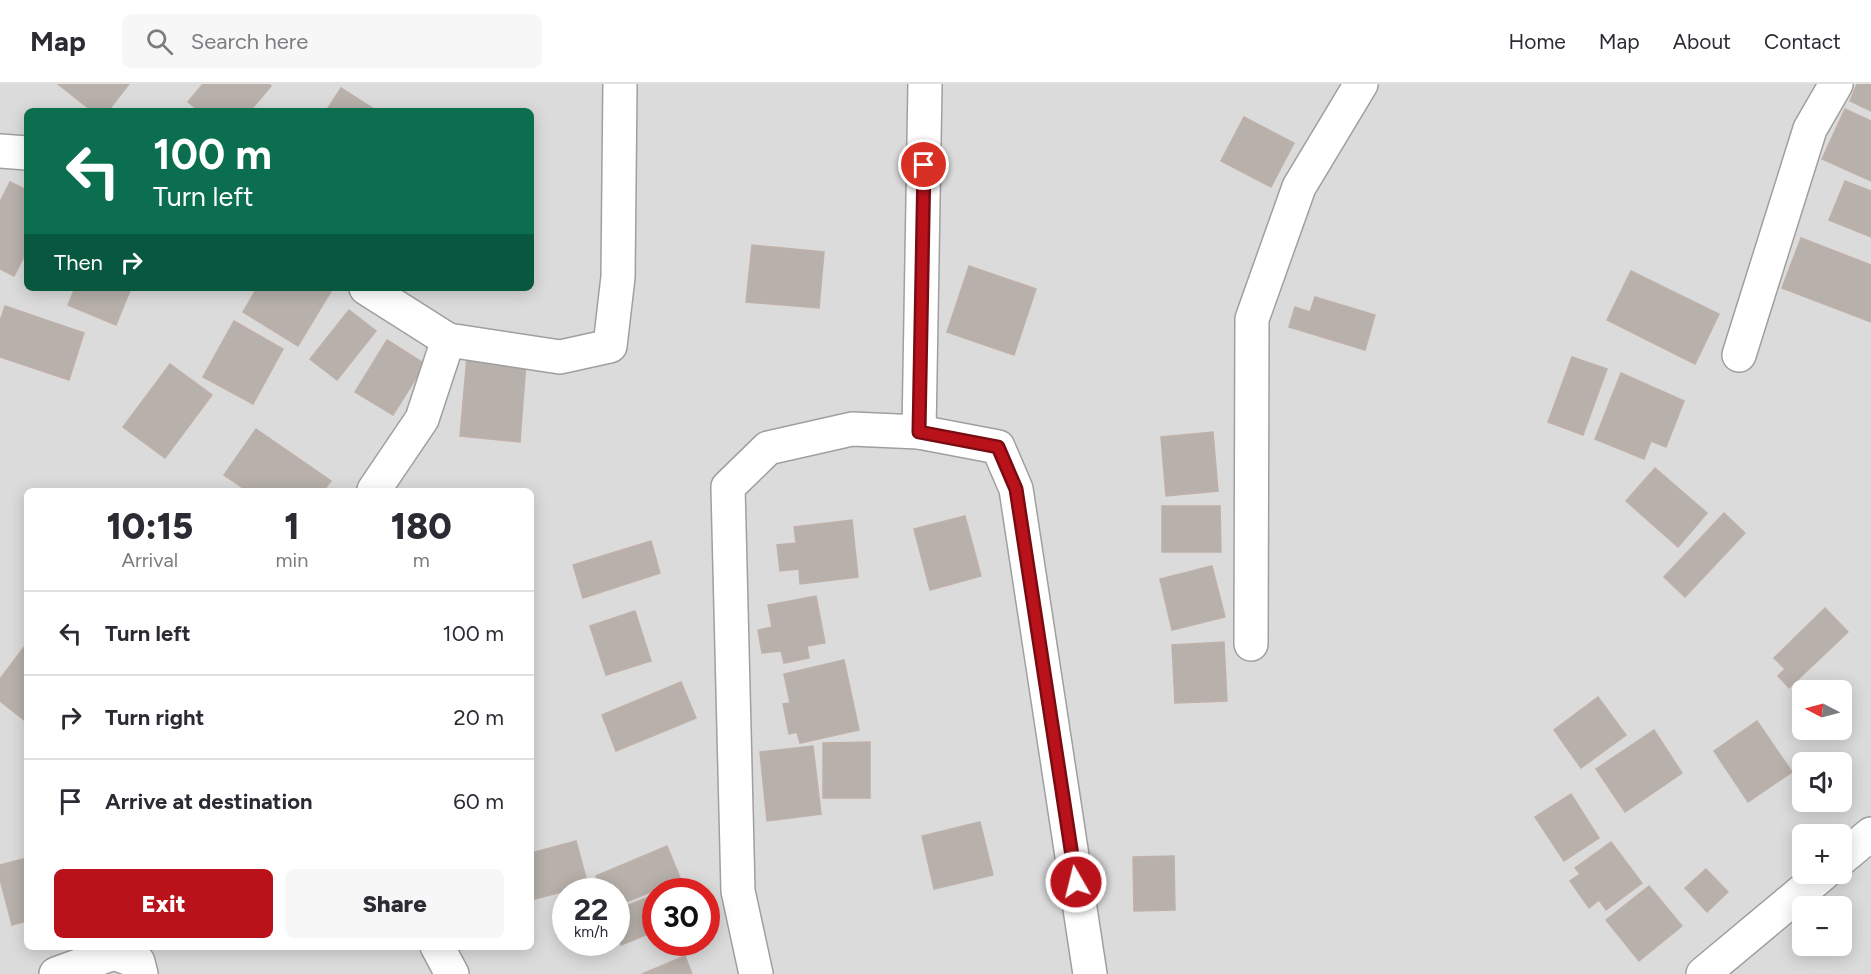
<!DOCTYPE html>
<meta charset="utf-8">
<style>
body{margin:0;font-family:Figtree,sans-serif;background:#f7f7f7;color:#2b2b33;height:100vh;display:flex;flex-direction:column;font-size:22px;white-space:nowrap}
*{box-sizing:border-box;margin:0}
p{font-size:20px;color:#7c7c81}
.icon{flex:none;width:33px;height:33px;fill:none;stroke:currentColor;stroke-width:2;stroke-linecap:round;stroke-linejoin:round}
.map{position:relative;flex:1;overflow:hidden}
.side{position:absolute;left:24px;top:404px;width:510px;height:462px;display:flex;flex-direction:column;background:#fff;border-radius:9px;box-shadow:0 3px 15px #0003}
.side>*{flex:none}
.guide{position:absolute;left:24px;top:24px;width:510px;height:183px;border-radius:9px;box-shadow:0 3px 15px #0003;background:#0b6e4f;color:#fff;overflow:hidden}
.needle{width:39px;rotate:276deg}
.tools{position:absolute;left:1792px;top:596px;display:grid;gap:12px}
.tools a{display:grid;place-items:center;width:60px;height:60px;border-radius:9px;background:#fff;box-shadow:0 3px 15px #0003;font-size:30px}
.speed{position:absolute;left:552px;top:794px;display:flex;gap:12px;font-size:30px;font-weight:700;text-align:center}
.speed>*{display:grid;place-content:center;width:78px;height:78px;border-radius:50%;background:#fff;box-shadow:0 3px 15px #0003;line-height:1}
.speed small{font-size:15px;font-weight:400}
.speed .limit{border:9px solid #d22;background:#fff;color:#111}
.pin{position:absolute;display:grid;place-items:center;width:51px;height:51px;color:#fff;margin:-26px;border:3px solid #fff;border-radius:50%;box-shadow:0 2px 6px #0007}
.me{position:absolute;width:66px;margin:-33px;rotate:352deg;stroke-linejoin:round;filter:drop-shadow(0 0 4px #0008)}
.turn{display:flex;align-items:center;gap:21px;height:126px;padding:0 30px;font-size:27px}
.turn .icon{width:78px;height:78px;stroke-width:2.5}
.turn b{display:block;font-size:42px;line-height:51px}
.then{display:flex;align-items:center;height:57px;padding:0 30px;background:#0003;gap:12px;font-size:22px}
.eta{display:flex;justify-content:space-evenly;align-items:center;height:102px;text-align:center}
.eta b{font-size:36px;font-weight:800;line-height:42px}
.cta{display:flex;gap:12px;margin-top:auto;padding:12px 30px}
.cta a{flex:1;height:69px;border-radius:9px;background:#ba121b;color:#fff;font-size:24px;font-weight:800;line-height:69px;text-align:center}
.cta a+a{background:#f7f7f7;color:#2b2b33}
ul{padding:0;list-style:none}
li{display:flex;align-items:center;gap:18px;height:84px;padding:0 30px;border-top:2px solid #e1e1e2}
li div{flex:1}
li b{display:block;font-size:22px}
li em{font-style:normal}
header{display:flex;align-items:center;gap:36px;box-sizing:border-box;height:84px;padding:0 30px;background:#fff;border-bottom:2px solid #e1e1e2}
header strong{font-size:28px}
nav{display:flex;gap:33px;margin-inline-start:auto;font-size:21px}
.search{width:420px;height:54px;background:#f7f7f7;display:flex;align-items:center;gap:15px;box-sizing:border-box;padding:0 21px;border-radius:9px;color:#7c7c81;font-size:22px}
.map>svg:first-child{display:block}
</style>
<header>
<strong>Map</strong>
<div class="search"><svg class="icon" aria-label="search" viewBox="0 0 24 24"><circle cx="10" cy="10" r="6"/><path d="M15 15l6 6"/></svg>Search here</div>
<nav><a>Home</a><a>Map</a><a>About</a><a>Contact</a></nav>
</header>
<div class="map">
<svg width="1871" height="890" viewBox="0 0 1871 890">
<rect width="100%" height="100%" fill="#eeebe5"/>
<path fill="#dcdbdb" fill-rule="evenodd" d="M0 0H1871V890H0ZM27 27H531V204H27ZM27 406H531V862H27ZM1803 606H1842V645H1803ZM1803 678H1842V717H1803ZM1803 750H1842V789H1803ZM566 807H616V858H566ZM656 807H706V858H656ZM1803 822H1842V861H1803Z"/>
<g fill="#b7b0ab" stroke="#bfb1a9" stroke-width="1.5">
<path d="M58 0H129L108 27H92Z"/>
<path d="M203 0H269L271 2 250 27H199L188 18Z"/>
<path d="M1857 0H1871V27L1850 17Z"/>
<path d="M341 4 377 27H326Z"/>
<path d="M1845 25 1871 37V97L1822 75Z"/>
<path d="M1244 33 1294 59 1271 103 1221 77Z"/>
<path d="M1845 97 1871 107V153L1829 136Z"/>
<path d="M10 98 27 106V167L14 192 0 185V118Z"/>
<path d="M1801 154 1871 181V238L1782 204Z"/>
<path d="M752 161 824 168 819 224 746 218Z"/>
<path d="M969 182 1036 205 1014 271 947 248Z"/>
<path d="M1631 187 1719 230 1695 280 1607 236Z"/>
<path d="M75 204H131L116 241 68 221Z"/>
<path d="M257 204H333L298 262 243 228Z"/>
<path d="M1315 213 1375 231 1365 266 1289 243 1295 223 1310 228Z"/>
<path d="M5 222 84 249 69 296 0 273V237Z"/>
<path d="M349 226 376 247 337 296 310 275Z"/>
<path d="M234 237 283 265 253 320 203 293Z"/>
<path d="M387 256 425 280 393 331 355 308Z"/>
<path d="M467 273 526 278 520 358 460 352Z"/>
<path d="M1572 273 1607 285 1583 351 1548 338Z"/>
<path d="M170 280 212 311 165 374 123 343Z"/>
<path d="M1621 289 1684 317 1666 363 1651 357 1644 375 1595 355Z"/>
<path d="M256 345 331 397 324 406H246L224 391Z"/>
<path d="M1213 348 1218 407 1166 412 1161 353Z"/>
<path d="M1655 384 1707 429 1678 463 1626 417Z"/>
<path d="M1162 422H1220L1221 468H1162Z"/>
<path d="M1724 429 1745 449 1685 513 1664 493Z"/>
<path d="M965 432 981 492 930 506 914 445Z"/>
<path d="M852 436 858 493 800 500 799 485 780 487 777 461 796 459 794 443Z"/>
<path d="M651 457 660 489 583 514 573 481Z"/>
<path d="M1212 482 1225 533 1172 546 1160 495Z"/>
<path d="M816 512 825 559 807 562 809 574 784 579 781 567 762 569 758 546 772 543 768 521Z"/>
<path d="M1825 524 1848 548 1789 604 1778 592 1785 585 1774 574Z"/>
<path d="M635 527 651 577 606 591 590 542Z"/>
<path d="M1224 558 1227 617 1175 619 1172 561Z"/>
<path d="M27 559V632L24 636 0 617V595Z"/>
<path d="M844 576 859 646 800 659 797 648 789 650 783 620 790 619 784 590Z"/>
<path d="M681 598 696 634 616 667 602 631Z"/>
<path d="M1598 613 1626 651 1581 684 1554 646Z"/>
<path d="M1757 637 1792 688 1748 718 1714 667Z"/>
<path d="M1654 646 1682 689 1625 728 1596 685Z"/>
<path d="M870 658V714H823V659Z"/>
<path d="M813 662 821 730 767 737 760 668Z"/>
<path d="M1571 710 1599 754 1564 777 1535 733Z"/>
<path d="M980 738 993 791 934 805 922 752Z"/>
<path d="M576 757 588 801 531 816V769Z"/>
<path d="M1611 758 1642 799 1606 826 1599 816 1589 824 1570 797 1580 790 1575 784Z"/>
<path d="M667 762 681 796 616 822V807H602L596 792Z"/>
<path d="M1174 772 1175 826 1134 827 1133 773Z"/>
<path d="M27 774V837L12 841 0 795V781Z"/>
<path d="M1706 785 1728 808 1707 828 1685 804Z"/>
<path d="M1649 802 1682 842 1639 877 1606 836Z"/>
<path d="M656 810V847L621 861 616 849V826Z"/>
<path d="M685 872 692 890H642Z"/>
</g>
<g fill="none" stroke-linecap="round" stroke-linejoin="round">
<g stroke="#9f9f9f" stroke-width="36">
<g id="street">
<path d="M0 67 27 69"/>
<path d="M366 204 448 256 422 335 374 406"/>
<path d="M448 256 560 273 610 262 618 193 620 0"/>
<path d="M1739 271 1810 45 1836 0"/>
<path d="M919 348 998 363 1016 405 1090 890"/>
<path d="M1251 560 1252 235 1299 103 1361 0"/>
<path d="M1842 774 1871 750"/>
<path d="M437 862 452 890"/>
<path d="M56 890 114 869 138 878 141 890"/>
<path d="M756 890 738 807 728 403 768 364 852 345 919 348 925 0"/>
<path d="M1703 890 1824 789"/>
</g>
</g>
<use href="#street" stroke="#fff" stroke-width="33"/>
</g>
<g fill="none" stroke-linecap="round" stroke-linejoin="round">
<g stroke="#790c12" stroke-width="15">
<path id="route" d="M924 81 919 348 998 363 1016 405 1076 798"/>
</g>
<use href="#route" stroke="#ba121b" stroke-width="10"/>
</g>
</svg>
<div class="tools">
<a><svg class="needle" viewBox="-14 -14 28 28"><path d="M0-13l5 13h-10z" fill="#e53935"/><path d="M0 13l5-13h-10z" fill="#7c7c81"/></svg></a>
<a><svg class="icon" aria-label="sound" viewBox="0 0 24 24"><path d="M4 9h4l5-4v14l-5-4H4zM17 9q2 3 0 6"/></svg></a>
<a>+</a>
<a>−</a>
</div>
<div class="speed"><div>22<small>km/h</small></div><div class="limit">30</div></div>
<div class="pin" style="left:924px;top:81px;background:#d93025"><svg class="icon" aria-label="arrive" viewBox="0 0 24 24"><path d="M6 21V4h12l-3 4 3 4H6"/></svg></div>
<svg class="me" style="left:1076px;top:798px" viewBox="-20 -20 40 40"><circle r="17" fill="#ba121b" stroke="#fff" stroke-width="3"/><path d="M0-11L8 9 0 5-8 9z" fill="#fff"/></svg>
<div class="guide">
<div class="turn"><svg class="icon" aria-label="left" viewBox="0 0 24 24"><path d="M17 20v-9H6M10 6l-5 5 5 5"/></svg><div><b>100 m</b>Turn left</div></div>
<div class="then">Then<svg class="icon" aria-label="right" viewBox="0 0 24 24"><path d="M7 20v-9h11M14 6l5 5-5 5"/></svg></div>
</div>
<section class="side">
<div class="eta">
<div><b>10:15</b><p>Arrival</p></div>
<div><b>1</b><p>min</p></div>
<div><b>180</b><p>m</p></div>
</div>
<ul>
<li><svg class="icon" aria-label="left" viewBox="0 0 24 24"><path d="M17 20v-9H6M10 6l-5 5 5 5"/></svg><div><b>Turn left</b></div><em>100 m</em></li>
<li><svg class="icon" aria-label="right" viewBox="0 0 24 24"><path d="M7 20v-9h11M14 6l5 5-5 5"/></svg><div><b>Turn right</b></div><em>20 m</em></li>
<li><svg class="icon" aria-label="arrive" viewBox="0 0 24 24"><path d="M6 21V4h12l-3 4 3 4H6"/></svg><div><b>Arrive at destination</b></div><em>60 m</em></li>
</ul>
<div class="cta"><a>Exit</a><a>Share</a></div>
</section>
</div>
